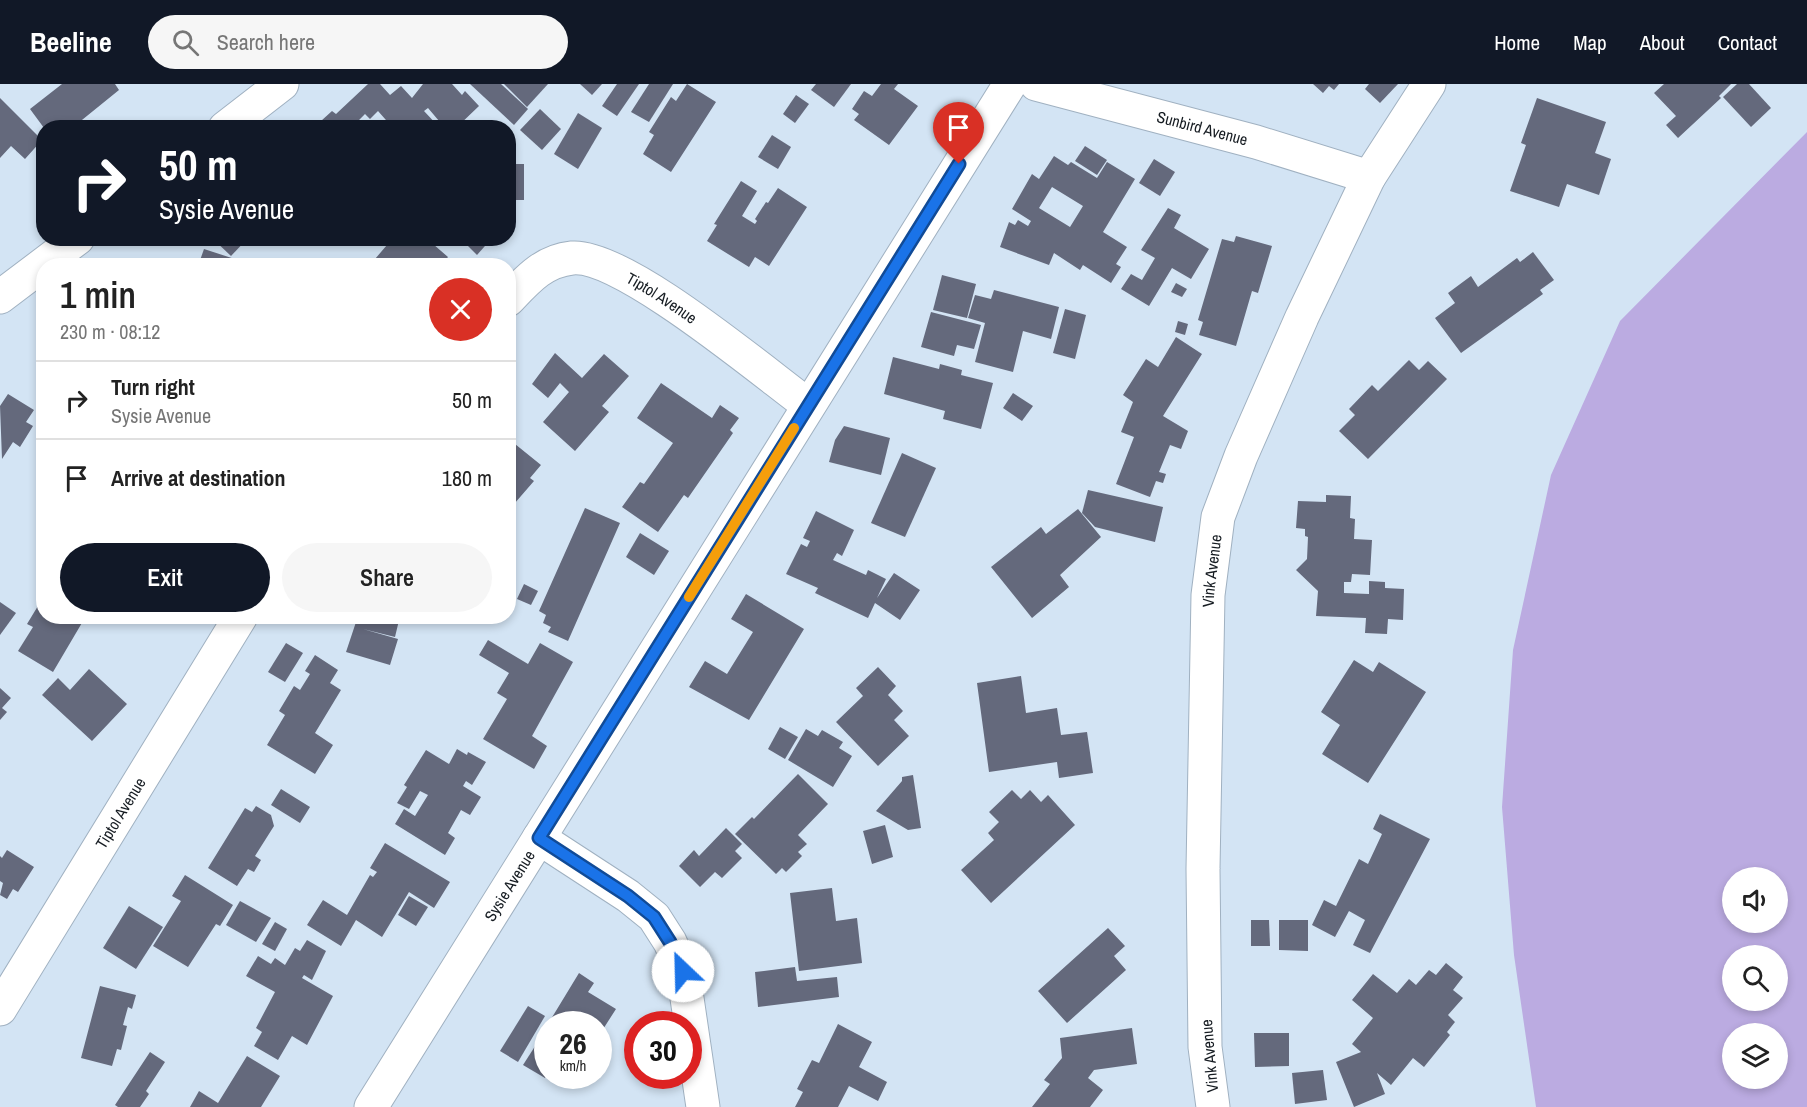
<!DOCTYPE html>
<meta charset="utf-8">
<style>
body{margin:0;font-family:"Archivo Narrow",sans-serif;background:#f6f6f6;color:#222;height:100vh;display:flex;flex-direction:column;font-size:22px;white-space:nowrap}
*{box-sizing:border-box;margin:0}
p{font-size:20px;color:#767676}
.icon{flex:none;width:33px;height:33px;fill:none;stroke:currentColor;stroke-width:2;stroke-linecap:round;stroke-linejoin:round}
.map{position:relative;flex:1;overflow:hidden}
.side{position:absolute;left:36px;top:174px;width:480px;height:366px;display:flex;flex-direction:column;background:#fff;border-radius:24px;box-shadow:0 3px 9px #0003}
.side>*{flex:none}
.top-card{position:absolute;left:36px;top:36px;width:480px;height:126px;border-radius:24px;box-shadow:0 3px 9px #0003;background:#111827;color:#fff;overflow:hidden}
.fabs{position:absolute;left:1722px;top:783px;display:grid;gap:12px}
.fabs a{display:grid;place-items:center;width:66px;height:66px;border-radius:50%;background:#fff;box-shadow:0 3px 9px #0003;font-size:30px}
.speed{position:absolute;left:534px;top:927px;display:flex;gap:12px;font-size:30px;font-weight:700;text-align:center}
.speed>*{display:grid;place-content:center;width:78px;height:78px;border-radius:50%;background:#fff;box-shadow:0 3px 9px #0003;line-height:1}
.speed small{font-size:15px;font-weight:400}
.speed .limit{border:9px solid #d22;background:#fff;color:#111}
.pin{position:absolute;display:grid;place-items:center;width:51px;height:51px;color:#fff;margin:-62px -26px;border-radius:50% 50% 50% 0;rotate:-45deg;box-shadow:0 0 6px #0007}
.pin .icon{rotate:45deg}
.me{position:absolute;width:66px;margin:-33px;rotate:336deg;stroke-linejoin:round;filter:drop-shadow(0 0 4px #0008)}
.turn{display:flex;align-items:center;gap:21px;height:126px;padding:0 24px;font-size:27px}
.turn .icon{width:78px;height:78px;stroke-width:2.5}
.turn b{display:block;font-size:42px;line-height:51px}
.round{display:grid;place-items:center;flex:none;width:63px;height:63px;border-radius:32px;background:#f6f6f6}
.head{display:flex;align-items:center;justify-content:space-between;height:102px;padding:0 24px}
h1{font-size:36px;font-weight:600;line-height:45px}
.button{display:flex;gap:12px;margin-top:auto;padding:12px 24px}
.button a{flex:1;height:69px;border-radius:36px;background:#111827;color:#fff;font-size:24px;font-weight:600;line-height:69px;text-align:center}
.button a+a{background:#f6f6f6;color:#222}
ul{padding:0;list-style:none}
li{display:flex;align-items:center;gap:18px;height:78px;padding:0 24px;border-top:2px solid #e0e0e0}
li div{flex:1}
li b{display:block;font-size:22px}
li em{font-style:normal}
header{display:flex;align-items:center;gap:36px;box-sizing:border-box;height:84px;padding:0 30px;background:#111827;color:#fff}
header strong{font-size:28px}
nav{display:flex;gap:33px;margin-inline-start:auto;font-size:21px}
.search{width:420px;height:54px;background:#f6f6f6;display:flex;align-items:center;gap:15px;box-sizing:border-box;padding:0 21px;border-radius:33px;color:#767676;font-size:22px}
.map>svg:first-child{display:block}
</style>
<header>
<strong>Beeline</strong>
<div class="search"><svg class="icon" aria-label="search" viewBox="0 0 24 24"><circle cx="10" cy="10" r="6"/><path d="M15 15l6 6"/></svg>Search here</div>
<nav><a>Home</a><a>Map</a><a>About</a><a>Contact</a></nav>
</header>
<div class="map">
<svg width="1807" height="1023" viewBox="0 0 1807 1023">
<rect width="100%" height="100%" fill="#d3e4f4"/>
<path fill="#bbabe1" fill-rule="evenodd" d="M1807 48V1023H1536L1514 871 1502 723 1513 566 1551 391 1620 237ZM1732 794H1778V838H1732ZM1732 872H1778V916H1732ZM1732 950H1778V994H1732Z"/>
<g fill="#64697c" fill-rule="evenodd">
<path d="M62 0H115L119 6 77 40 80 44H44L30 25Z"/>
<path d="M368 0H380L390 11 401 2 412 14 423 0H452L462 11 465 7 479 22 456 44H445L428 24 424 27 438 42 436 44H393L378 27 370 35 365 30 351 44H327L321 37 332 27 336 30Z"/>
<path d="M470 0H501L528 25 514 41Z"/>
<path d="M504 0H548L527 23Z"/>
<path d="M580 0H602L592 11Z"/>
<path d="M617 0H639L617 32 602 22Z"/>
<path d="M649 0H673L649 38 631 28Z"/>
<path d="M687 0 716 18 671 88 643 70 654 51 649 48 671 13 676 17Z"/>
<path d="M816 0H851L834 23 811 6Z"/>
<path d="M881 0H898L894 5 918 22 889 61 854 36 859 30 852 25 864 7 872 12Z"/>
<path d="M1313 0H1339L1334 6 1329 2 1323 9Z"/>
<path d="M1369 0H1398L1380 19 1365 5Z"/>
<path d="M1664 0H1731L1719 12 1721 14 1678 54 1666 41 1676 32 1654 9Z"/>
<path d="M1737 0H1749L1771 24 1751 43 1723 13Z"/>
<path d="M796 11 809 20 795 39 783 30Z"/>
<path d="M0 14 42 56 25 75 11 62 0 74Z"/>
<path d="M1537 14 1606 38 1595 69 1611 75 1599 111 1567 100 1559 123 1510 107 1526 61 1521 59Z"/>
<path d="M540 25 561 45 542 66 520 46Z"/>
<path d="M578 29 602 44 578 85 554 70Z"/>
<path d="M772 51 791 63 778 85 758 73Z"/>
<path d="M1085 62 1107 76 1097 91 1075 77Z"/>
<path d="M1054 72 1068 81 1071 78 1097 94 1107 78 1135 95 1103 148 1127 163 1116 180 1121 183 1111 199 1083 181 1080 186 1054 169 1049 181 1000 163 1009 138 1015 141 1018 136 1028 142 1031 137 1012 125 1032 90 1039 95ZM1052 103 1083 122 1070 143 1039 124Z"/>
<path d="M1154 75 1175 88 1160 112 1139 99Z"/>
<rect x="508" y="80" width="16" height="36"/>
<path d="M741 97 757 107 742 132 755 140 757 137 755 135 766 118 768 119 778 104 807 123 769 182 755 173 749 183 707 157 717 141 714 140Z"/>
<path d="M1168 124 1181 131 1174 144 1209 165 1191 195 1172 184 1149 222 1121 205 1131 190 1142 196 1155 174 1141 166Z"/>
<path d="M1236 152 1272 162 1258 209 1252 207 1236 262 1199 251 1203 238 1198 236 1222 155 1234 158Z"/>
<path d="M212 154H248L231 172Z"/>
<path d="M393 154 407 157 409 154H426L448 173 441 182H382L375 175Z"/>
<path d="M460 154H492L477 171Z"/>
<path d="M204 165 244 178 242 182H198Z"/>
<path d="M1533 168 1554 196 1540 206 1543 210 1461 269 1435 234 1455 219 1448 209 1471 192 1478 203 1517 174 1520 178Z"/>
<path d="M942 191 976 200 967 234 933 226Z"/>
<path d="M1176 199 1187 205 1182 213 1171 208Z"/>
<path d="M994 206 1059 223 1051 255 1023 247 1013 288 975 278 985 239 968 234 975 211 991 215Z"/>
<path d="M1065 225 1086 231 1075 275 1053 269Z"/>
<path d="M931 228 981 241 974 265 957 261 954 272 921 263Z"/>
<path d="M1178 237 1188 240 1185 251 1175 248Z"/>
<path d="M1176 253 1202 270 1163 332 1188 347 1181 365 1170 361 1159 388 1166 390 1163 399 1156 397 1150 413 1116 400 1134 353 1121 348 1133 318 1123 311 1146 275 1158 283Z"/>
<path d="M555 269 582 294 604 270 629 292 602 322 609 328 575 367 543 338 569 308 560 299 548 314 532 300Z"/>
<path d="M893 273 939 285 940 280 962 286 961 291 993 299 981 345 943 335 945 327 884 310Z"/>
<path d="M1409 276 1419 286 1428 277 1447 295 1368 375 1339 347 1355 331 1349 325 1372 301 1378 307Z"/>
<path d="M661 299 712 334 720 321 739 334 730 346 733 349 688 414 684 411 658 448 622 423 640 398 644 400 673 359 637 334Z"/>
<path d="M1013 309 1033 322 1022 337 1003 324Z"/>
<path d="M8 310 34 326 26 338 33 342 20 363 13 358 2 375 0 322Z"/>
<path d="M844 342 890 354 881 391 829 378 835 356Z"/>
<path d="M515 360 541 381 530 394 534 397 508 427V367Z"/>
<path d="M902 369 936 384 905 453 871 439Z"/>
<path d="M1088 406 1163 423 1155 458 1095 443 1082 429Z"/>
<path d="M1326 411 1351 412 1350 434 1355 435 1354 455 1372 456 1370 491 1352 490 1351 498H1344V509L1369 510V497L1385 498V504L1404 505 1403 536 1388 535 1387 550 1365 549 1366 534 1316 532 1318 507 1296 486 1307 475 1308 453 1305 452V445L1296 444 1298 417 1326 418Z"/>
<path d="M585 424 620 439 568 557 548 548 551 543 543 539 546 531 539 527Z"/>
<path d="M1078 425 1101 453 1060 491 1069 503 1032 534 991 483 1041 443 1046 450Z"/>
<path d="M816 427 854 446 842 472 837 469 833 476 866 491 868 486 886 495 877 514 894 489 920 506 900 536 875 519 868 534 815 509 818 504 786 490 801 460 807 463 810 457 803 454Z"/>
<path d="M640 449 669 467 654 491 626 473Z"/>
<path d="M524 500 538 507 531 521 517 515Z"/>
<path d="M746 510 804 545 749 636 689 603 705 577 727 590 753 548 731 535Z"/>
<path d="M44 512V532H86L53 588 18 567 33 543 27 540Z"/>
<path d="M0 518 16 529 0 551Z"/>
<path d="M358 532H400L395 553 363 545 398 555 390 581 346 568Z"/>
<path d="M488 556 528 580 540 559 573 578 532 652 547 662 534 685 483 655 507 615 497 609 509 589 479 571Z"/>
<path d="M286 559 303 569 285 598 268 588Z"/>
<path d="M315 571 338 586 330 599 341 606 315 649 333 661 315 690 267 661 285 631 279 627 294 602 300 606 310 590 305 587Z"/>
<path d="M1354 576 1373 588 1379 578 1426 608 1368 699 1322 670 1340 641 1321 628Z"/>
<path d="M878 583 896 602 888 611 903 627 894 636 909 652 878 682 836 638 863 612 856 604Z"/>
<path d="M89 585 127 620 92 657 42 611 58 594 70 606Z"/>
<path d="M1021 592 1026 629 1057 624 1061 651 1087 648 1093 689 1059 694 1057 678 989 688 977 599Z"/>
<path d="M0 604 11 614 2 624 7 628 0 636Z"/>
<path d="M780 643 798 653 785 675 768 665Z"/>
<path d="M806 645 818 652 822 646 843 658 839 664 852 672 833 703 788 676Z"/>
<path d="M457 665 467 671 468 668 486 678 472 701 466 697 463 702 481 713 470 731 461 726 448 749 455 754 445 771 395 740 404 725 415 732 428 711 420 707 409 725 397 719 407 703 404 701 426 666 449 680Z"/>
<path d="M798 690 828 720 798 751 807 760 798 768 802 772 786 788 782 784 776 790 735 750 752 733 754 735Z"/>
<path d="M913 691 921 744 908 746 876 727 902 697V693Z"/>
<path d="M281 705 310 723 300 739 271 721Z"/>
<path d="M1012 706 1021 715 1030 706 1041 718 1048 711 1075 741 991 819 961 786 994 756 988 749 999 738 989 728Z"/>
<path d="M256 722 271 731 274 742 255 772 261 776 254 788 248 785 237 802 208 784 245 724 252 728Z"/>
<path d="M1380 730 1430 755 1370 869 1353 861 1365 836 1349 827 1335 853 1312 841 1324 816 1336 822 1359 775 1368 780 1382 750 1373 745Z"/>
<path d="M885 741 893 773 872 780 863 747Z"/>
<path d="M726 744 742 760 735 767 742 774 722 794 715 788 700 803 679 782 694 766 699 772Z"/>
<path d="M385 759 450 798 434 824 409 808 382 853 356 836 341 862 307 841 323 816 347 831 370 791 373 793 377 788 370 784Z"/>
<path d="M7 766 34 783 18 808 13 805 7 815 0 811 3 799 0 797V772L2 774Z"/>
<path d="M185 791 233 821 220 842 216 840 188 883 153 862 181 817 172 812Z"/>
<path d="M832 804 836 837 857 834 862 879 799 887 790 809Z"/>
<path d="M409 812 428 823 416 842 398 831Z"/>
<path d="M240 817 271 834 256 858 226 841Z"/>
<path d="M129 822 163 843 136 885 103 864Z"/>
<path d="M1251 836H1269L1270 862H1251Z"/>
<path d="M1279 836H1308V867L1279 866Z"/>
<path d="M275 838 287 845 275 867 262 860Z"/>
<path d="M1108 844 1125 862 1114 872 1126 886 1067 939 1038 907Z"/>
<path d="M307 856 326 867 312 896 304 891 302 894 333 912 307 961 292 952 278 976 254 962 262 948 256 944 275 908 246 892 258 872 271 880 275 874 285 881 295 864 300 867Z"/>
<path d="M1446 879 1463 893 1453 906 1463 914 1448 931 1455 938 1447 948 1450 951 1424 983 1413 974 1391 1001 1377 989 1385 1010 1354 1023 1336 978 1361 968 1352 960 1373 934 1352 916 1373 890 1397 909 1409 895 1416 901 1429 886 1436 891Z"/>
<path d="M795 883 797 897 837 893 839 913 758 923 755 888Z"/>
<path d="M579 889 594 899 588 908 616 925 598 953V940H548Z"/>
<path d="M100 902 136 911 132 925 128 923 123 941 127 942 121 966 117 965 112 982 81 974Z"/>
<path d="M528 922 545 932 518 978 500 967Z"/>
<path d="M838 940 872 958 859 983 887 998 878 1017 849 1002 838 1023H795L803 1008 797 1005 812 976 819 979Z"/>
<path d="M548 942V991L545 994 523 981Z"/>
<path d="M1132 944 1137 980 1094 986 1088 994 1103 1006 1090 1023H1032L1050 1000 1044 996 1062 974 1060 954Z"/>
<path d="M1254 949H1289V982L1255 983Z"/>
<path d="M150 968 165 978 146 1007 149 1010 140 1023H118L115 1021Z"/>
<path d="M247 972 280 992 261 1023H190L199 1007 218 1019Z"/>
<path d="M1323 986 1327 1016 1295 1020 1292 989Z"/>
</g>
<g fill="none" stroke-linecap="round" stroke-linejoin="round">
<g stroke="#a0b1c1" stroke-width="35">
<g id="minor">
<path id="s1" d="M1036 0 1256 58 1369 93"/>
<path d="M225 44 282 0"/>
<path d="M0 213 78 154"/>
<path id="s2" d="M508 216C527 196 543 177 572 174 622 169 763 288 808 321"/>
<path d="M539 754 628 812 654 833 670 858 683 887 703 1023"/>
<path id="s3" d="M0 925 241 532"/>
<path id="s4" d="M371 1023 1010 0"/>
<path id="s5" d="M1213 1023 1205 963 1203 785 1208 511 1218 433 1241 372 1302 233 1369 93 1429 0"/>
</g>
</g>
<use href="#minor" stroke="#fff" stroke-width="33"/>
</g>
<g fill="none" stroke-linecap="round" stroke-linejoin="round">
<g stroke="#114b97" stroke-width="15">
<path id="route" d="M683 887 670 858 654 833 628 812 539 754 959 80"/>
</g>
<use href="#route" stroke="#1a73e8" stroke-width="10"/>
<path stroke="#f59e0b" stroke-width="10" d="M689 513 794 344"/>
</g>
<g text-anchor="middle" stroke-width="6" stroke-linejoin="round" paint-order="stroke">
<g font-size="16" fill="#161c22" stroke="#fff">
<text dy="6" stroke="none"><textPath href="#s1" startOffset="172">Sunbird Avenue</textPath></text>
<text dy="6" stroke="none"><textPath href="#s2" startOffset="178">Tiptol Avenue</textPath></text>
<text dy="6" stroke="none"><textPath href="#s5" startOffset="537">Vink Avenue</textPath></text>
<text dy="6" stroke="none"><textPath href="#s3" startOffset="230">Tiptol Avenue</textPath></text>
<text dy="6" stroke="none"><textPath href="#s4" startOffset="261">Sysie Avenue</textPath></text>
<text transform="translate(1209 972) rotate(-95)" y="6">Vink Avenue</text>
</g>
</g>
</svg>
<div class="fabs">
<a><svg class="icon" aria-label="sound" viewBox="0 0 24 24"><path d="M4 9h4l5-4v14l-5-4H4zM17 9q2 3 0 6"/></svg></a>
<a><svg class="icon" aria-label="search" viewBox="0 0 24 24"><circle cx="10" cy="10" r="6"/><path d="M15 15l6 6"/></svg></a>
<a><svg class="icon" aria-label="layers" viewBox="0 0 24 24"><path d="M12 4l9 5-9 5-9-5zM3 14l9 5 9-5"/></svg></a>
</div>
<div class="speed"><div>26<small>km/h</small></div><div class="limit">30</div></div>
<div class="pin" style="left:959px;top:80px;background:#d93025"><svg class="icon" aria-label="arrive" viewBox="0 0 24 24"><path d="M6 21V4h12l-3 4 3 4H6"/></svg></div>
<svg class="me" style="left:683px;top:887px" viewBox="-20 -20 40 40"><circle r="19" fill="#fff"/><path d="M0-13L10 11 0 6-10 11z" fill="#1a73e8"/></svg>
<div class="top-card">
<div class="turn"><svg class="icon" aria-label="right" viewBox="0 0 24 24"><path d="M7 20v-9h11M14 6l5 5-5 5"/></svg><div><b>50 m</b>Sysie Avenue</div></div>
</div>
<section class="side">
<div class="head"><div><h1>1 min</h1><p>230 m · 08:12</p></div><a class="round" style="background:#d93025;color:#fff"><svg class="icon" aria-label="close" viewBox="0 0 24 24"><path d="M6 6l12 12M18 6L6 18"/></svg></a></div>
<ul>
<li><svg class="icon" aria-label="right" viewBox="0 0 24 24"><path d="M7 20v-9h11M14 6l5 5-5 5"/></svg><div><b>Turn right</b><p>Sysie Avenue</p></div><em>50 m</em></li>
<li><svg class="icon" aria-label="arrive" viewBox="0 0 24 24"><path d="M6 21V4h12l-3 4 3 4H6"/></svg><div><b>Arrive at destination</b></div><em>180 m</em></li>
</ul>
<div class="button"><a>Exit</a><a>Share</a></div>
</section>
</div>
